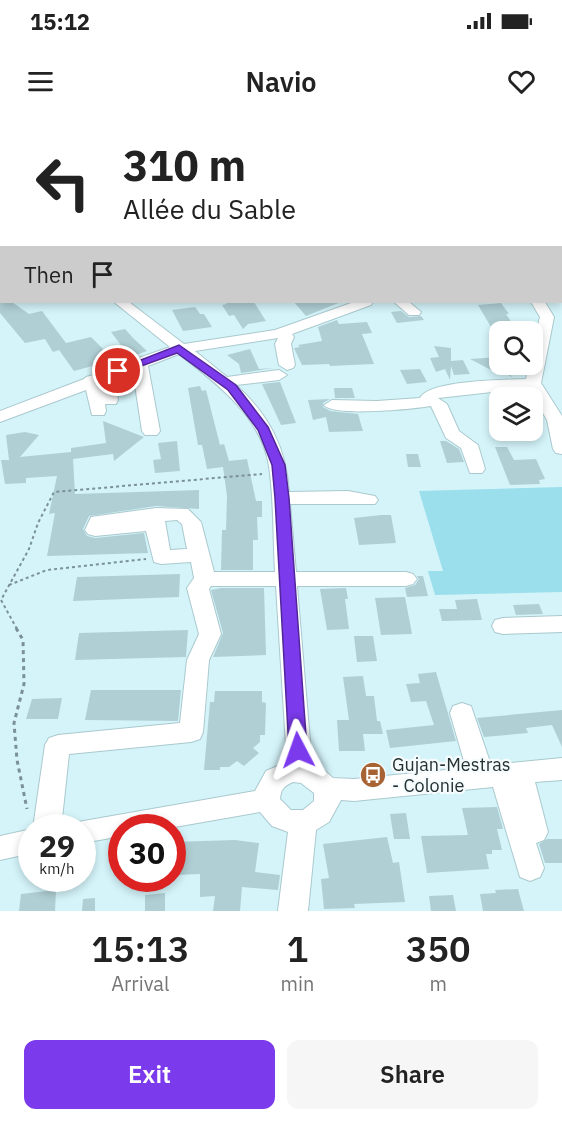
<!DOCTYPE html>
<meta charset="utf-8">
<style>
body{margin:0;font-family:"IBM Plex Sans",sans-serif;background:#f6f6f6;color:#222;height:100vh;display:flex;flex-direction:column;font-size:22px;white-space:nowrap}
*{box-sizing:border-box;margin:0}
p{font-size:20px;color:#767676}
.icon{flex:none;width:33px;height:33px;fill:none;stroke:currentColor;stroke-width:2;stroke-linecap:round;stroke-linejoin:round}
.map{position:relative;height:791px;overflow:hidden}
.drawer{display:flex;flex-direction:column;background:#fff;flex:1}
.drawer>*{flex:none}
.banner{position:absolute;left:0px;top:0px;width:562px;height:183px;box-shadow:0 3px 9px #0003;background:#fff;color:#222;overflow:hidden}
.controls{position:absolute;left:489px;top:201px;display:grid;gap:12px}
.controls a{display:grid;place-items:center;width:54px;height:54px;border-radius:12px;background:#fff;box-shadow:0 3px 9px #0003;font-size:30px}
.speed{position:absolute;left:18px;top:694px;display:flex;gap:12px;font-size:30px;font-weight:700;text-align:center}
.speed>*{display:grid;place-content:center;width:78px;height:78px;border-radius:50%;background:#fff;box-shadow:0 3px 9px #0003;line-height:1}
.speed small{font-size:15px;font-weight:400}
.speed .limit{border:9px solid #d22;background:#fff;color:#111}
.pin{position:absolute;display:grid;place-items:center;width:51px;height:51px;color:#fff;margin:-26px;border:3px solid #fff;border-radius:50%;box-shadow:0 2px 6px #0007}
.me{position:absolute;width:66px;margin:-33px;rotate:356deg;stroke-linejoin:round;filter:drop-shadow(0 0 4px #0008)}
.turn{display:flex;align-items:center;gap:21px;height:126px;padding:0 24px;font-size:27px}
.turn .icon{width:78px;height:78px;stroke-width:2.5}
.turn b{display:block;font-size:42px;line-height:51px}
.then{display:flex;align-items:center;height:57px;padding:0 24px;background:#0003;gap:12px;font-size:22px}
.eta{display:flex;justify-content:space-evenly;align-items:center;height:102px;text-align:center}
.eta b{font-size:36px;font-weight:600;line-height:42px}
.primary-button{display:flex;gap:12px;margin-top:auto;padding:12px 24px}
.primary-button a{flex:1;height:69px;border-radius:12px;background:#7c3aed;color:#fff;font-size:24px;font-weight:600;line-height:69px;text-align:center}
.primary-button a+a{background:#f6f6f6;color:#222}
.status{display:flex;justify-content:space-between;align-items:center;height:42px;padding:0 30px;background:#fff;direction:ltr}
.status svg{height:16px;fill:currentColor}
header{display:flex;justify-content:space-between;align-items:center;height:78px;padding:0 24px;background:#fff;font-size:27px;font-weight:600}
.map>svg:first-child{display:block}
</style>
<div class="status"><b>15:12</b><svg viewBox="0 0 49 12"><path d="M0 12V9h3v3zM5 12V6h3v6zM10 12V3h3v9zM15 12V0h3v12zM26 1h20v11H26zM47 4h2v5h-2z"/></svg></div>
<header><svg class="icon" aria-label="menu" viewBox="0 0 24 24"><path d="M4 6h16M4 12h16M4 18h16"/></svg>Navio<svg class="icon" aria-label="heart" viewBox="0 0 24 24"><path d="M12 20l-8-8c-3-5 5-10 8-4 3-6 11-1 8 4z"/></svg></header>
<div class="map">
<svg width="562" height="791" viewBox="0 0 562 791">
<rect width="100%" height="100%" fill="#d4f4fa"/>
<path fill="#9adfeb" d="M562 367V472L435 475 428 451H443L419 371Z"/>
<g fill="#b0cfd4">
<path d="M0 182H12L29 194 42 191 66 223 91 217 114 240 74 251 59 230 53 232 45 219 25 223 0 193Z"/>
<path d="M225 182H254L266 201 248 204 243 209 234 195 229 196 222 185 227 184Z"/>
<path d="M294 182H341L306 196Z"/>
<path d="M501 183 509 194H506L518 212H494L478 185Z"/>
<path d="M195 187 200 194H204L212 207 183 211 172 190Z"/>
<path d="M401 191 409 197 421 196 424 200 397 203 391 192Z"/>
<path d="M337 200 339 204 367 202 372 213 362 214 374 244 330 246 329 244 302 245 294 228 300 227 298 225 322 221 318 207Z"/>
<path d="M125 209 133 218 147 231 130 237 111 212Z"/>
<path d="M434 226 451 228V241L463 240 470 254 454 255 451 246 450 260 445 249 436 252 430 238 439 237Z"/>
<path d="M250 229 259 249 274 248 241 253 239 244 227 235Z"/>
<path d="M500 237V244H505L512 257 498 250 495 252 470 239Z"/>
<path d="M420 249 427 262 407 264 400 250Z"/>
<path d="M280 262 296 303 281 305 262 264Z"/>
<path d="M200 266 202 271 206 270 220 325 224 324 229 341 247 339 256 381H262V397H257L258 420H253V450H221L222 410H226L227 376 223 347 207 349 202 325H198L188 268Z"/>
<path d="M334 268H352L355 278H335Z"/>
<path d="M330 279 323 283V287L330 291 358 294 363 311 329 312 326 297 313 300 308 280Z"/>
<path d="M103 301 144 317 114 341 113 334 73 339 75 374 199 370V389L156 386 89 396 83 409 87 416 95 418 144 413 148 433 47 436 55 393 49 394 57 356 26 358V363L5 364 1 340H9L6 315 25 312 39 315 20 337 71 332V328L106 323Z"/>
<path d="M177 321 180 351 155 353 153 340 161 339 158 323Z"/>
<path d="M440 321H446L459 329 464 342 447 343Z"/>
<path d="M495 327H507L514 340 536 339 545 359 539 360 540 364 510 365Z"/>
<path d="M406 334H418L421 347H408Z"/>
<path d="M381 395H391L396 423 359 425 354 398Z"/>
<path d="M180 454 179 477 73 481 77 457Z"/>
<path d="M417 456H423L428 476 407 477 405 468 415 465 419 459Z"/>
<path d="M221 468H264L266 535 213 537 223 513 211 470Z"/>
<path d="M346 468 348 479H345L349 509 327 510 320 469Z"/>
<path d="M405 477 412 514 381 515 375 478Z"/>
<path d="M477 479 482 500 442 501 439 489H457L455 480Z"/>
<path d="M539 484 543 494 516 495 513 485Z"/>
<path d="M188 510 186 537 75 540 79 513Z"/>
<path d="M354 516H373L377 541 357 542Z"/>
<path d="M436 552 456 621 390 628 386 610 434 605 426 581 411 582 406 564 420 563 418 554Z"/>
<path d="M363 556 366 576H374L377 601H380L383 614H363L365 631H339L337 600H349L343 557Z"/>
<path d="M91 570H181L178 601 85 600Z"/>
<path d="M215 571H262V582L266 583 265 615H260V622L253 628 259 633 244 646 237 641 229 647H220V650H204L210 582H214Z"/>
<path d="M62 578 58 599H26L32 579Z"/>
<path d="M562 590V627L552 605 526 608 528 613 484 617 477 598Z"/>
<path d="M497 687 503 709H497L502 730H492V734H486L489 749 427 753 421 716 468 715 462 688Z"/>
<path d="M406 693 410 719H394L390 694Z"/>
<path d="M387 717 393 743 399 742 405 782 354 784 355 788 324 789 321 759 329 758 323 724Z"/>
<path d="M547 719H562V743H545L539 724Z"/>
<path d="M235 720 259 723 255 752 280 755 278 770 242 767 240 791H213L215 776 200 777V754L175 755 172 722Z"/>
<path d="M518 769 524 791H483L480 774 496 773 495 770Z"/>
<path d="M56 770 55 791H19L21 774Z"/>
<path d="M165 773V791H145V775Z"/>
<path d="M453 775 456 791H431L429 776Z"/>
<path d="M95 778V791H82L83 779Z"/>
</g>
<g fill="none" stroke-linecap="round" stroke-linejoin="round">
<g stroke="#aac9ce" stroke-width="2">
<g id="minor">
<path d="M149 0H159L160 2H150Z"/>
<path d="M167 0H178L166 2Z"/>
<rect x="226" y="0" width="10" height="2"/>
<path d="M455 0H465L466 2H456Z"/>
<path d="M489 0H499L500 2H490Z"/>
<path d="M529 0H545L528 2Z"/>
<rect x="0" y="3" width="2" height="7"/>
<rect x="561" y="41" width="1" height="7"/>
<rect x="561" y="63" width="1" height="6"/>
<rect x="561" y="76" width="1" height="8"/>
<rect x="0" y="114" width="2" height="8"/>
<rect x="561" y="138" width="1" height="9"/>
<rect x="0" y="144" width="2" height="8"/>
<rect x="561" y="173" width="1" height="8"/>
<path d="M114 182H129L184 224 275 210 354 182H373L371 185 292 214 294 217 291 224 295 245 293 248 287 250 279 245 275 224 278 218 195 231 227 257 279 250 287 255 279 260 236 265C270 296 286 328 289 372L348 371 375 376 378 380 375 384H290L296 452H406L413 454 417 459 413 464 406 466H297L312 645 325 651 333 658 354 659 466 648 450 593 453 586 462 583 471 586 491 645 562 638V660L535 662 548 712 544 720 536 723 544 748 540 757 530 761 520 757 493 667 354 681 341 680 329 702 316 710 308 791H278L288 712 272 706 260 692 169 708H122V716L82 723V708H70L72 703 255 671 266 651 287 642 276 466H211L209 469 221 514 209 540 203 612 200 619 191 622 69 634 61 708H33L45 625 49 618 58 615 180 603 187 540 199 514 187 468 194 458 191 442 161 444 154 442 146 411 95 416 88 414 85 410 91 397 156 388 188 389 201 402 214 452H275C273 417 274 380 269 346 261 296 216 263 179 234L148 246 160 311 157 315H145L142 311 133 252 114 259 118 280 116 284H105L106 291 104 295H92L86 270 0 302V291L84 259 86 257 97 254 99 252 170 227ZM177 400 182 404 187 429 170 430 165 401ZM293 662 301 663 314 673V681L303 690H291L280 679C281 669 284 666 293 662Z"/>
<path d="M394 182H409L421 192 419 195H409Z"/>
<path d="M531 182H545L554 197 541 263 562 296V334L556 333 553 329 547 300 528 268 438 278 447 284 459 311 478 325 485 349 482 353H470L461 328 446 318 431 286C413 289 333 297 324 285L332 280 377 281 420 278C429 260 505 260 526 259L529 244H532V229L540 197Z"/>
<path d="M562 496V512L503 514 495 512 492 506 495 500 503 498Z"/>
<path d="M32 709V733L0 740V716Z"/>
</g>
</g>
<g stroke="#7b9195" stroke-width="2" stroke-dasharray="3 3" stroke-linecap="butt">
<path d="M9 465 47 450 146 439"/>
<path d="M17 509 1 480 29 429 38 403 54 372 262 354"/>
</g>
<path stroke="#7b9195" stroke-width="3" stroke-dasharray="4 4" stroke-linecap="butt" d="M16 508 23 520 24 564 14 603 17 640 27 689"/>
<use href="#minor" fill="#fff" fill-rule="evenodd"/>
</g>
<path fill="#7c3aed" stroke="#51269a" stroke-width="1.5" d="M179 225 236 265 268 307 285 345 289 378 307 630 304 635 298 637 292 635 289 630 275 378 272 345 258 310 228 270 177 233 122 253 118 254 113 251Z"/>
<defs>
<g id="bus-disc" transform="scale(1.35)"><circle r="9.5" fill="#a76333" stroke="#f6fcfd"/><path d="M-5-6H5V4H4V6H2V4H-2V6H-4V4H-5ZM-3.5-4V0h7V-4ZM-3.5 1.2v1.5H-2V1.2ZM2 1.2v1.5H3.5V1.2Z" fill="#fff"/></g>
</defs>
<g fill-rule="evenodd">
<use href="#bus-disc" x="373" y="655"/>
</g>
<g text-anchor="middle" stroke-width="4.5" stroke-linejoin="round" paint-order="stroke">
<g font-size="18" fill="#243133" stroke="#f6fcfd" text-anchor="start">
<text x="392" y="651">Gujan-Mestras<tspan x="392" dy="21">- Colonie</tspan></text>
</g>
</g>
</svg>
<div class="controls">
<a><svg class="icon" aria-label="search" viewBox="0 0 24 24"><circle cx="10" cy="10" r="6"/><path d="M15 15l6 6"/></svg></a>
<a><svg class="icon" aria-label="layers" viewBox="0 0 24 24"><path d="M12 4l9 5-9 5-9-5zM3 14l9 5 9-5"/></svg></a>
</div>
<div class="speed"><div>29<small>km/h</small></div><div class="limit">30</div></div>
<div class="pin" style="left:118px;top:251px;background:#d93025"><svg class="icon" aria-label="arrive" viewBox="0 0 24 24"><path d="M6 21V4h12l-3 4 3 4H6"/></svg></div>
<svg class="me" style="left:298px;top:630px" viewBox="-20 -20 40 40"><path d="M0-17L14 15 0 8-14 15z" fill="#7c3aed" stroke="#fff" stroke-width="4"/></svg>
<div class="banner">
<div class="turn"><svg class="icon" aria-label="left" viewBox="0 0 24 24"><path d="M17 20v-9H6M10 6l-5 5 5 5"/></svg><div><b>310 m</b>Allée du Sable</div></div>
<div class="then">Then<svg class="icon" aria-label="arrive" viewBox="0 0 24 24"><path d="M6 21V4h12l-3 4 3 4H6"/></svg></div>
</div>
</div>
<section class="drawer">
<div class="eta">
<div><b>15:13</b><p>Arrival</p></div>
<div><b>1</b><p>min</p></div>
<div><b>350</b><p>m</p></div>
</div>
<div class="primary-button"><a>Exit</a><a>Share</a></div>
</section>
